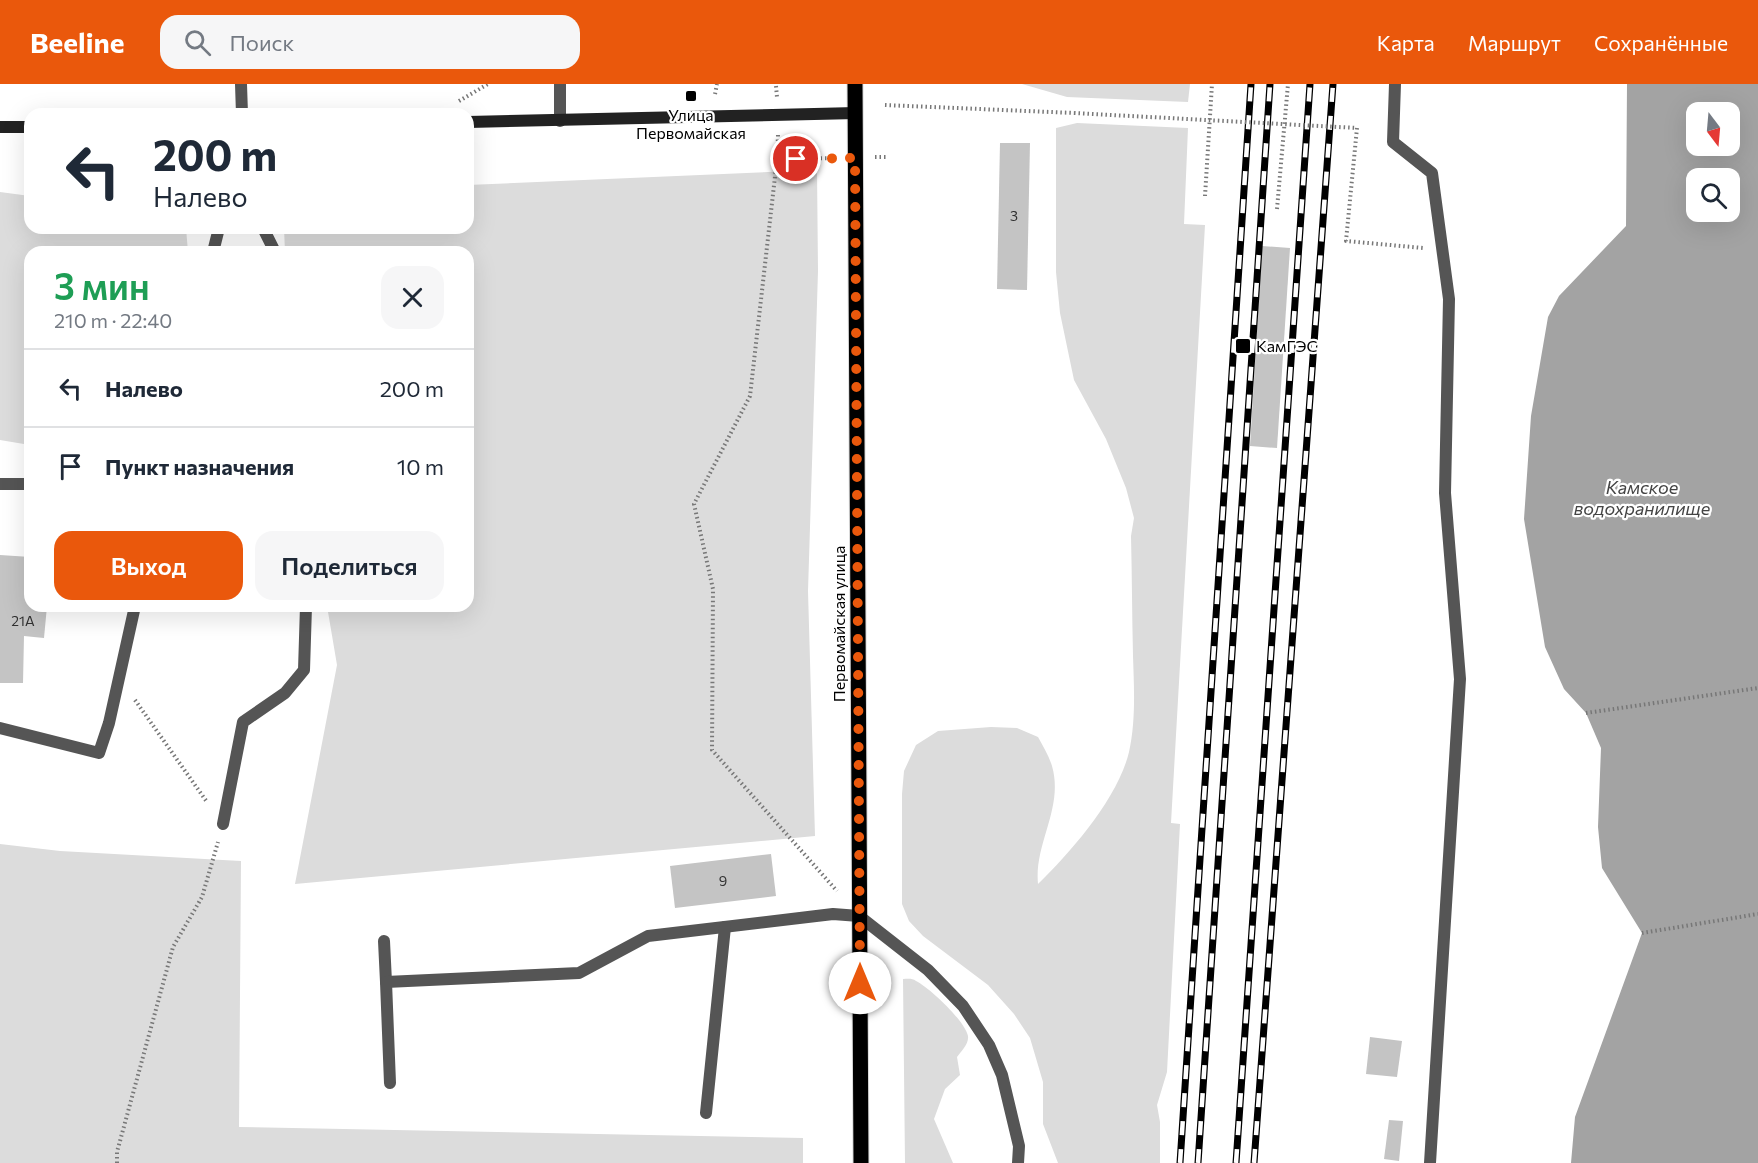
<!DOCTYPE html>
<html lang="ru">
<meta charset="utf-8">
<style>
body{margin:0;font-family:Commissioner,sans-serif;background:#f6f6f7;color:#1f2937;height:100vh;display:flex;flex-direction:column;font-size:22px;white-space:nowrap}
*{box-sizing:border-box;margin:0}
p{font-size:20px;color:#747a83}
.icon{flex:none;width:33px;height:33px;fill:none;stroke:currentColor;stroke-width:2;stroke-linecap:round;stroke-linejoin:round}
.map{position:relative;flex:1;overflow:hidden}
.panel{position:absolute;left:24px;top:162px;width:450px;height:366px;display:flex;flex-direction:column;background:#fff;border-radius:18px;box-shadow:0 6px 24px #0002}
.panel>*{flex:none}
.guide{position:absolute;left:24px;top:24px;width:450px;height:126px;border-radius:18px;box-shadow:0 6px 24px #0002;background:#fff;color:#1f2937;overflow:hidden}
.needle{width:39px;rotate:164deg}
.buttons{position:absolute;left:1686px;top:18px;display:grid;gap:12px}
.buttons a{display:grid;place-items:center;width:54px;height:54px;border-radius:12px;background:#fff;box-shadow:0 6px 24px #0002;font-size:30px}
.pin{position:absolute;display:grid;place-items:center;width:51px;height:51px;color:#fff;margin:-26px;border:3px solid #fff;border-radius:50%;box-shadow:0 2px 6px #0007}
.me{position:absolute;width:66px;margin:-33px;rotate:0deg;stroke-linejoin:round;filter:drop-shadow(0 0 4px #0008)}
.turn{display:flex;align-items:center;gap:21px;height:126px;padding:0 30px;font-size:27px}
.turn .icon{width:78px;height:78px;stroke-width:2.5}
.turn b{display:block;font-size:42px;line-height:51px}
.round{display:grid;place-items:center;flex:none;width:63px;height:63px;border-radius:18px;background:#f6f6f7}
.overview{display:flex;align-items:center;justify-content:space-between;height:102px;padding:0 30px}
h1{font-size:36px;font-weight:600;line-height:45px;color:#1e9e55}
.primary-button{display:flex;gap:12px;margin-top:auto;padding:12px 30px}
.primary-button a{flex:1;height:69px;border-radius:18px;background:#ea580c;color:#fff;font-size:24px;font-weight:600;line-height:69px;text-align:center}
.primary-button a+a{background:#f6f6f7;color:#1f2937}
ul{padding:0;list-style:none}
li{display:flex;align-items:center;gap:18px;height:78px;padding:0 30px;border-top:2px solid #e0e1e3}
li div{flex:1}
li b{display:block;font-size:22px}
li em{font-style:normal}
header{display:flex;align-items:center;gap:36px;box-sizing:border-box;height:84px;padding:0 30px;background:#ea580c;color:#fff}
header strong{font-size:28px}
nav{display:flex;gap:33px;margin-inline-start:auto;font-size:21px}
.search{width:420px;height:54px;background:#f6f6f7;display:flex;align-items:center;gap:15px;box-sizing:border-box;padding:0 21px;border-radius:18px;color:#747a83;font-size:22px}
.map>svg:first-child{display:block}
</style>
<header>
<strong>Beeline</strong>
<div class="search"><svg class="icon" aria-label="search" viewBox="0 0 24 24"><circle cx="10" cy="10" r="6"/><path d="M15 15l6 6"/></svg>Поиск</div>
<nav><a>Карта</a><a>Маршрут</a><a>Сохранённые</a></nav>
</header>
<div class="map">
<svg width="1758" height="1079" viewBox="0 0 1758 1079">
<rect width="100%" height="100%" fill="#fff"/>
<g fill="#dcdcdc">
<path d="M1022 0H1190L1188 18 1067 13Z"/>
<path d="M1077 39 1188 44 1184 140 1205 141 1171 739 1180 740 1167 988 1157 1021 1160 1038V1079H1058L1043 1040V998L1030 954 1014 930 988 901 923 852 909 837 902 820V710L904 687 916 661 938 647 991 643 1017 644 1038 653C1043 662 1049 672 1052 682 1064 724 1034 759 1038 800 1071 768 1118 714 1129 668 1136 637 1134 603 1133 572 1132 532 1132 492 1131 452L1134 434 1126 404 1106 355 1074 296 1060 229 1056 188V44Z"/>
<path d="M817 86 818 187 808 507 815 752 295 800 337 581 327 522H468V168H285L284 144H468V101Z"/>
<path d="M0 108 30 112V144H186L188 168H30V361L0 356Z"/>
<path d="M0 760 60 767 241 777 239 1043 803 1054V1079H0Z"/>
<path d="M903 895C908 895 912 894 916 897 930 904 965 937 968 952 969 960 961 967 957 973L960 991 945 1005 934 1035 953 1079H905Z"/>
</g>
<path fill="#a3a3a3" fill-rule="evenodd" d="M1627 0H1758V1079H1571L1575 1033 1642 849 1602 784 1598 743 1601 664 1586 629 1564 605 1545 563 1524 435 1531 332 1548 233 1559 212 1626 142ZM1696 28H1730V62H1696ZM1696 94H1730V128H1696Z"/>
<g fill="#c4c4c4">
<path d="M1000 59H1030L1027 206 997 205Z"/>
<path d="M1262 162 1290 164 1277 364 1250 362Z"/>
<path d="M0 471 30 473V522H47L44 554 24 552 23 599H0Z"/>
<path d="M771 770 776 812 675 824 670 782Z"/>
<path d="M1370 953 1402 957 1397 993 1366 990Z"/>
<path d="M1389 1036 1403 1037 1399 1077 1384 1075Z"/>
</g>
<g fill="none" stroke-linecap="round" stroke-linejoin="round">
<g stroke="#dbdbdb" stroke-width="17">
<path id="primary" d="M855 0 861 1079"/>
</g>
<g stroke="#777" stroke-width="4" stroke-dasharray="1.5 3" stroke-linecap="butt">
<path d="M776 2 777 13"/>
<path d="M715 10 717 0"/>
<path d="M459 17 488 0"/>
<path d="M885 21 1074 29"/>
<path d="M1357 44 1346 157 1423 164"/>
<path d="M778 51 777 75 835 74"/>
<path d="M875 73H886"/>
<path d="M777 75 750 312 694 420 713 505 712 666 837 807"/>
<path d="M1205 112 1212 0"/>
<path d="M1277 125 1288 0"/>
<path d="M135 616 207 718"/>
<path d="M1586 629 1758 604"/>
<path d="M1642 849 1758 830"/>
<path d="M117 1079V1068L173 863 202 813 218 758"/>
</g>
<g stroke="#555" stroke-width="12">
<path d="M241 0 242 30"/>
<path d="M560 0V37"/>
<path d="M1395 0 1393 58 1432 89 1449 215 1445 409 1460 595 1430 1079"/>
<path d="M263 144 275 168"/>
<path d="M213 168 219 144"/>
<path d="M0 400H30"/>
<path d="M0 644 99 669 109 639 135 522"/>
<path d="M223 740 243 638 285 609 304 586 306 522"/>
<path d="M384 857 386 898"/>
<path d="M390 999 386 898 579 889 648 852 833 830 859 832 928 886 963 922 989 961 1002 991 1019 1062 1018 1079"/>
<path d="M706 1029 725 843"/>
</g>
<g stroke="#222" stroke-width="12">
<path d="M468 38 856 29"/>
<path d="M0 43H30"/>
</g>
<use href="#primary" stroke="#000" stroke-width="15"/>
<g stroke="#000" stroke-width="7">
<g id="rail">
<path d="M1180 1079 1251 0"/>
<path d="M1198 1079 1270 0"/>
<path d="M1236 1079 1310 0"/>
<path d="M1254 1079 1333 0"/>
</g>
</g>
<use href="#rail" stroke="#fff" stroke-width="4.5" stroke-dasharray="14" stroke-linecap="butt"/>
<path stroke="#777" stroke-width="4" stroke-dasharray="1.5 3" stroke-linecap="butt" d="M1074 29 1357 44"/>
</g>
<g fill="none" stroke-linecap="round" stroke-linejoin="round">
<path stroke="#ea580c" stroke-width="10" stroke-dasharray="0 18" d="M796 75 855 74 860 899"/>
</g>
<g fill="#000" stroke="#fff" stroke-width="2">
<rect x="685" y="6" width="12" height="12" rx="3"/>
<rect x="1235" y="254" width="16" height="16" rx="3"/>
</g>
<g text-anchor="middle" stroke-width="4.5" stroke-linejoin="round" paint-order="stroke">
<g font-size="14" fill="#313131">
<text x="1014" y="137">3</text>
<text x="23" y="542">21А</text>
<text x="723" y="802">9</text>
</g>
<g font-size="16" fill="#000" stroke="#fff">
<text x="691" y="37">Улица<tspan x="691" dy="18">Первомайская</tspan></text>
<text x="1256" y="268" text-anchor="start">КамГЭС</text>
</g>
<g font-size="16" fill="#000" stroke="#fff">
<text transform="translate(839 540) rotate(-90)" y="6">Первомайская улица</text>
</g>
<g font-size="18" font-style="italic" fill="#444" stroke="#fff">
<text x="1642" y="410">Камское<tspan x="1642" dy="21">водохранилище</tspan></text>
</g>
</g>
</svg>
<div class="buttons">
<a><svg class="needle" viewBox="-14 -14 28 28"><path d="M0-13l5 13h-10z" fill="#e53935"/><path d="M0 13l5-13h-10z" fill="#747a83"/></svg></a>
<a><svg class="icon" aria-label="search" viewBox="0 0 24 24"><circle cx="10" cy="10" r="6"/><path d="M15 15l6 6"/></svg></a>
</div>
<div class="pin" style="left:796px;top:75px;background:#d93025"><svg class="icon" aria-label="arrive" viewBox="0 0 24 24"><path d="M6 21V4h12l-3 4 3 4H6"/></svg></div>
<svg class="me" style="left:860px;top:899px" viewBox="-20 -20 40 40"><circle r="19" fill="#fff"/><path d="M0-13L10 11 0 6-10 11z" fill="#ea580c"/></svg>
<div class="guide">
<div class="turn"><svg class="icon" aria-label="left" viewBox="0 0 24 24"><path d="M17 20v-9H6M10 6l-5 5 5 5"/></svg><div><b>200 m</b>Налево</div></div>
</div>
<section class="panel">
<div class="overview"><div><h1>3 мин</h1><p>210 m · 22:40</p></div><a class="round"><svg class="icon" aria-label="close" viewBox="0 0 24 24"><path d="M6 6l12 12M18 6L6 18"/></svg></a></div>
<ul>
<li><svg class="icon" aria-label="left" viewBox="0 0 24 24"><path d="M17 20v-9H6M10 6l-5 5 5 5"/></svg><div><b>Налево</b></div><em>200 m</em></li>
<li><svg class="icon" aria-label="arrive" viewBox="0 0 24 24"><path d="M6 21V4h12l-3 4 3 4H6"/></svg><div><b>Пункт назначения</b></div><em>10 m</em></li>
</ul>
<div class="primary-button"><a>Выход</a><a>Поделиться</a></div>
</section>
</div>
